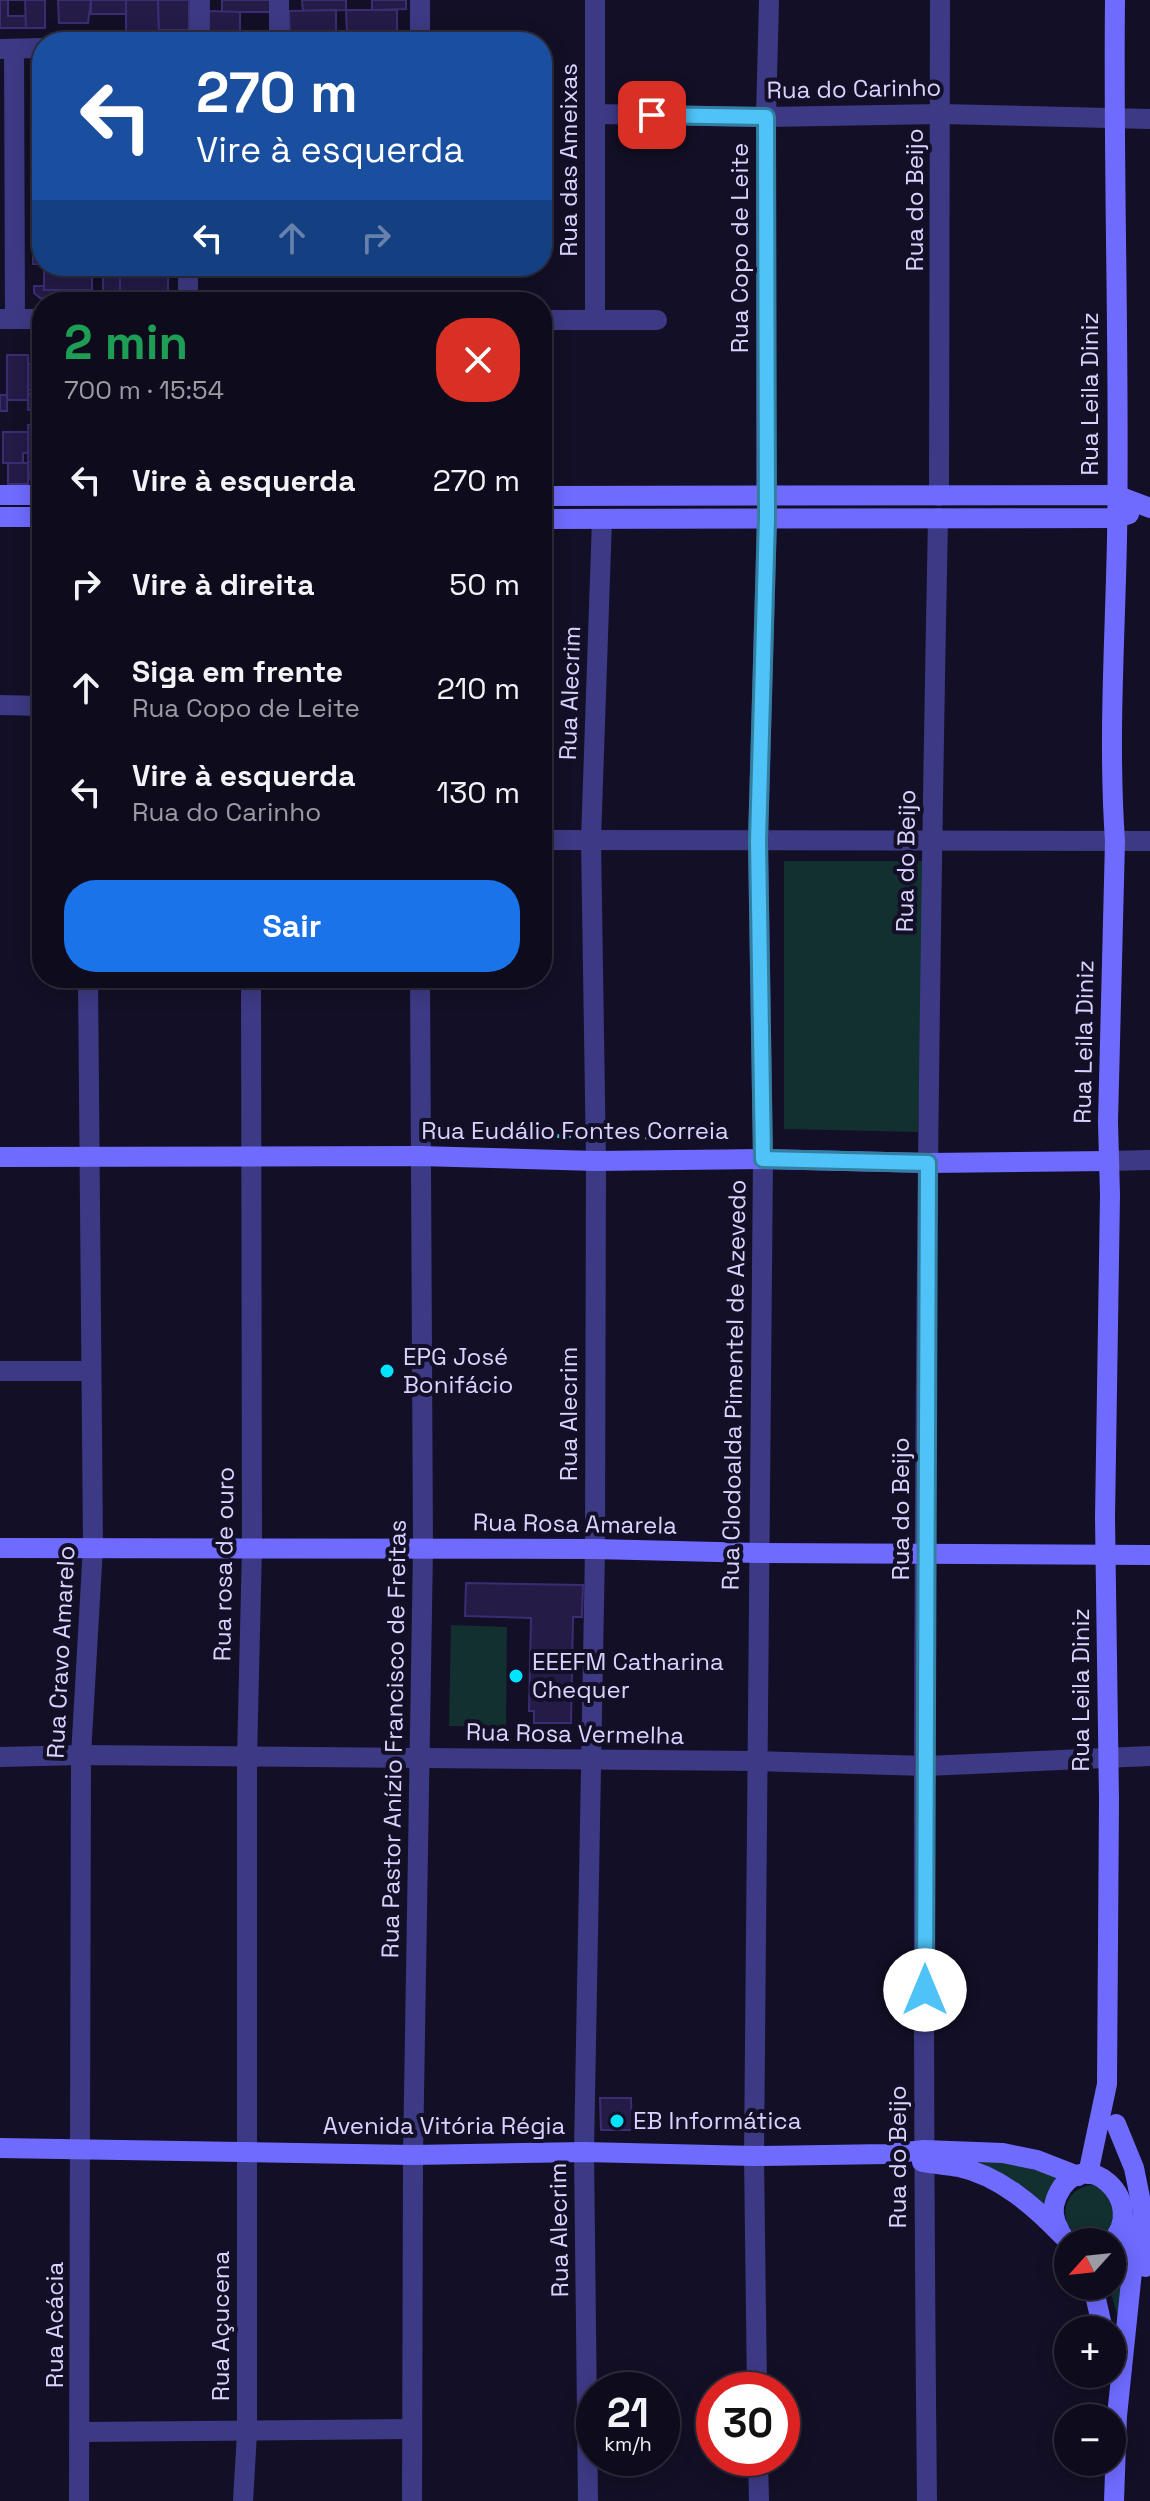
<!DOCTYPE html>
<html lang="pt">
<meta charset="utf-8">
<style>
body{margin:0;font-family:"Space Grotesk",sans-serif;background:#1c1929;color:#f1f3f6;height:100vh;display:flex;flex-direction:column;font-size:30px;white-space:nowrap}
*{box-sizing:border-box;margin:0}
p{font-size:26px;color:#9b9ba3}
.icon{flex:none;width:44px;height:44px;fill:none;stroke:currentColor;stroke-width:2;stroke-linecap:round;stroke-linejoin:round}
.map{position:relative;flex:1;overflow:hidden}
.panel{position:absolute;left:32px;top:292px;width:520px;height:696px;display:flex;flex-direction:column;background:#0e0b1c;border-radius:32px;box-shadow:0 4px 20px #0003,0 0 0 2px #2e2b3b}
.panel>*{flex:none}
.hud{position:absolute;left:32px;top:32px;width:520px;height:244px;border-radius:32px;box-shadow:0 4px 20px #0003,0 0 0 2px #2e2b3b;background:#1a4fa0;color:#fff;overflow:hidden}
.needle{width:52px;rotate:243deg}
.tools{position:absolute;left:1054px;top:2228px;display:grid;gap:16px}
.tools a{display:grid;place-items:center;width:72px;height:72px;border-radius:50%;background:#0e0b1c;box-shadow:0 4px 20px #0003,0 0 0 2px #2e2b3b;font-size:40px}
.speed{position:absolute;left:576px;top:2372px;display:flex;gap:16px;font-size:40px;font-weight:700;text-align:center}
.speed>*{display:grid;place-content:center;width:104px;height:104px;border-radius:50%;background:#0e0b1c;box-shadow:0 4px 20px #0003,0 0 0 2px #2e2b3b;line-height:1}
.speed small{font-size:20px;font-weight:400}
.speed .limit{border:12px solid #d22;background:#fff;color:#111}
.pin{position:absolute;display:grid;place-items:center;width:68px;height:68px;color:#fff;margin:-34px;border-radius:16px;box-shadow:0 4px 12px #0006}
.me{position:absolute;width:88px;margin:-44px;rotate:0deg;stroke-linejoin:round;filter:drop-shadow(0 0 6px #0008)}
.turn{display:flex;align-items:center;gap:28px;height:168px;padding:0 32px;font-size:36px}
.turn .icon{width:104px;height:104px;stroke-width:2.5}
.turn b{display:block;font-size:56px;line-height:68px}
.lanes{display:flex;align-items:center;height:76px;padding:0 32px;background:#0003;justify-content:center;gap:40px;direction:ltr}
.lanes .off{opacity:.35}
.round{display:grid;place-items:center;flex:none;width:84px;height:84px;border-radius:32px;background:#1c1929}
.head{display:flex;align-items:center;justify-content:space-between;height:136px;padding:0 32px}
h1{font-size:48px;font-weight:800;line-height:60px;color:#1e9e55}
.cta{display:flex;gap:16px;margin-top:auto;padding:16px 32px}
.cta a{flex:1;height:92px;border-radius:32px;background:#1a73e8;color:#fff;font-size:32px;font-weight:800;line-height:92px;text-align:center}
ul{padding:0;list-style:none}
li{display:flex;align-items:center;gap:24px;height:104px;padding:0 32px}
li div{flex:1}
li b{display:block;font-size:30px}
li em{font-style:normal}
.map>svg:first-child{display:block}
</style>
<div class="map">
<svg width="1150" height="2501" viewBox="0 0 1150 2501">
<rect width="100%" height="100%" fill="#130f26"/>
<g fill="#12302f">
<path d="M784 861H926L918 1132 784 1129Z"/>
<path d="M451 1625 507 1627 506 1727 449 1726Z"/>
<path d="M988 2160 1013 2163 1063 2179 1048 2208 966 2163Z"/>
<path d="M1098 2184 1121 2209 1105 2238C1058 2250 1049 2186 1098 2184Z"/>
<path d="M1127 2256 1118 2318 1109 2286H1112V2262Z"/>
</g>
<g fill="#241b47" stroke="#3b2d73" stroke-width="2">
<path d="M0 0H25H8V16H26V28H0Z"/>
<path d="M25 0H45V28H26Z"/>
<path d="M58 0H91L88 23H59Z"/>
<rect x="91" y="0" width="35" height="14"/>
<path d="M126 0H158L159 31H126Z"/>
<path d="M158 0H189V30H159Z"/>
<rect x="222" y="0" width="50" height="12"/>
<path d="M302 0H346V10L303 11Z"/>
<path d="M372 0H406V9L372 10Z"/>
<path d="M336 10V35H290L289 11Z"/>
<path d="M346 10H397V34H347Z"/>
<path d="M209 11 240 12V36H209Z"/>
<path d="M347 34V42H323V35Z"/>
<rect x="352" y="34" width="47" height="8"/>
<rect x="216" y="36" width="37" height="6"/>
<path d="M41 63 42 98H34V76H40Z"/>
<rect x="32" y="163" width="10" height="33"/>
<rect x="33" y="229" width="9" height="35"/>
<path d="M44 266H88V269H92V290H44Z"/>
<rect x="103" y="266" width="17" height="32"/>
<rect x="120" y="266" width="48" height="25"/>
<path d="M34 286H44V290H89V298H40L34 293Z"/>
<path d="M40 349H42V390H28V364H40Z"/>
<rect x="7" y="355" width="21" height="45"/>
<rect x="28" y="394" width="14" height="16"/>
<rect x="0" y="395" width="7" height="16"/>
<rect x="28" y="425" width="14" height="37"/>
<path d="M3 432H28V453H23V463H3Z"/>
<path d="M28 462H42V479H29Z"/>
<rect x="8" y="463" width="20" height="21"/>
<path d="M466 1583 583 1585 582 1617H573L571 1723H534V1711H529L531 1618 465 1616Z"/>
<path d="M600 2098H631L632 2130H601Z"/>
</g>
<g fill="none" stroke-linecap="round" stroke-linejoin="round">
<g stroke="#2fb8b0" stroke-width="4" stroke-dasharray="4 6" stroke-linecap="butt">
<path d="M487 1136H578"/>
<path d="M615 1137 706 1138"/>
</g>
<g stroke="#3d3a85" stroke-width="20">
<path d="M279 0V42"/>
<path d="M595 0V320"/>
<path d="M199 42 200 0"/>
<path d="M420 42V0"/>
<path d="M0 49 42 48"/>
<path d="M14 49 15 319"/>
<path d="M595 114 766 117 941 114 1150 119"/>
<path d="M188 302V266"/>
<path d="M0 319H42"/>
<path d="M542 320H657"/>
<path d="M766 496V117L769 0"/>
<path d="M939 496 940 0"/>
<path d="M0 705 42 706"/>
<path d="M542 840 1150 841"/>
<path d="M1109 1161 1150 1160"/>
<path d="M0 1371H91"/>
<path d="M0 1757 81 1755 421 1758 756 1761 926 1766 1150 1756"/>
<path d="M757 2390 754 2156 763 1159 758 841 767 518"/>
<path d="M80 2432 412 2429"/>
<path d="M758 2458 759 2501"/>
<path d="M79 2501 81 1755 93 1547 88 978"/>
<path d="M243 2501 247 2433V1758L252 1547 251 978"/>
<path d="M412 2501 413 2155 423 1549 420 978"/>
<path d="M588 2501 584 2152 595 1549 596 1161 591 840 602 519"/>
<path d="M927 2501C920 1840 925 1179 938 518"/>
</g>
<g stroke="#6f6bff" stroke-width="20">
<path d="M0 495H42"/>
<path d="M542 496 1116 495 1150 508"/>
<path d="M0 517H42"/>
<path d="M542 519 1117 518 1129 514"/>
<path d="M0 1157 419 1156 596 1161 763 1159 928 1163 1109 1161"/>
<path d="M0 1548 595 1549 758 1553 1150 1555"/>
<path d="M1116 2124 1134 2168 1145 2222V2267"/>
<path d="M0 2148 413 2155 584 2152 754 2156 887 2154 924 2150 1003 2153 1037 2160 1078 2176"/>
<path d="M922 2162C934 2164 947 2165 959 2167 1000 2176 1034 2206 1063 2236"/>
<path d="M1088 2174 1107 2084 1109 1800 1105 1518 1110 1195 1108 1122 1115 841C1108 741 1115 640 1117 539 1120 359 1113 180 1115 0"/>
<path d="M1060 2231C1053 2220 1052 2207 1057 2196 1083 2139 1150 2203 1111 2242"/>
<path d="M1093 2286 1103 2330"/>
<path d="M1114 2501 1117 2416 1133 2262 1127 2222"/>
</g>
</g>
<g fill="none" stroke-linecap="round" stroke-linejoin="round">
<g stroke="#337fa1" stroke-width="20">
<path id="route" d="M652 115 766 117 767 518 758 841 763 1159 928 1163 925 1990"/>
</g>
<use href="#route" stroke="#4fc3f7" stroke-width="14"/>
</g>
<g fill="#00e5ff" stroke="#130f26" stroke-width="3">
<circle cx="387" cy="1371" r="8"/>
<circle cx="516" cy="1676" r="8"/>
<circle cx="617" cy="2121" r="8"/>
</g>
<g text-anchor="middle" stroke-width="8" stroke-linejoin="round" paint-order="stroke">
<g font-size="24" fill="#d9d4ff" stroke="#130f26">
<text transform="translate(854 89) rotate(-1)" y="8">Rua do Carinho</text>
<text transform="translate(569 160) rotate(-90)" y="8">Rua das Ameixas</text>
<text transform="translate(915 200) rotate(-90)" y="8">Rua do Beijo</text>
<text transform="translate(740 248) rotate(-90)" y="8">Rua Copo de Leite</text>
<text transform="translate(1090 394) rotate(-90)" y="8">Rua Leila Diniz</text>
<text transform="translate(570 693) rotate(-88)" y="8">Rua Alecrim</text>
<text transform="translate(906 861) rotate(-89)" y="8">Rua do Beijo</text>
<text transform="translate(1084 1042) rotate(-89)" y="8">Rua Leila Diniz</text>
<text x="575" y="1139">Rua Eudálio Fontes Correia</text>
<text transform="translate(734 1385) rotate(-89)" y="8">Rua Clodoalda Pimentel de Azevedo</text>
<text transform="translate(569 1414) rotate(-90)" y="8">Rua Alecrim</text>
<text transform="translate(901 1509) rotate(-90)" y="8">Rua do Beijo</text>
<text transform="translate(575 1524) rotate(1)" y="8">Rua Rosa Amarela</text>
<text transform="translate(224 1564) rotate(-89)" y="8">Rua rosa de ouro</text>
<text transform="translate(61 1652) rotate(-87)" y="8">Rua Cravo Amarelo</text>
<text transform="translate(1081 1690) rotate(-90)" y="8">Rua Leila Diniz</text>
<text transform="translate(575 1734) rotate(1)" y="8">Rua Rosa Vermelha</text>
<text transform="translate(394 1739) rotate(-89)" y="8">Rua Pastor Anízio Francisco de Freitas</text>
<text x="444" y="2134">Avenida Vitória Régia</text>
<text transform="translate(898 2157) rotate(-90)" y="8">Rua do Beijo</text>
<text transform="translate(559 2230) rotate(-91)" y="8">Rua Alecrim</text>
<text transform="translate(55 2325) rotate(-90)" y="8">Rua Acácia</text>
<text transform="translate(221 2326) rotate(-90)" y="8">Rua Açucena</text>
</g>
<g font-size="24" fill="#d9d4ff" stroke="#130f26" text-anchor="start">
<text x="403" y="1365">EPG José<tspan x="403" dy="28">Bonifácio</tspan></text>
<text x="532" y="1670">EEEFM Catharina<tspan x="532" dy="28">Chequer</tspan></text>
<text x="633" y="2129">EB Informática</text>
</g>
</g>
</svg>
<div class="tools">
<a><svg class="needle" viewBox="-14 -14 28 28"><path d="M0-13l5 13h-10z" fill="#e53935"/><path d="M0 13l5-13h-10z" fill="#9b9ba3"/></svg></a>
<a>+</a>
<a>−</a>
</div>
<div class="speed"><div>21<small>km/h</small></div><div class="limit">30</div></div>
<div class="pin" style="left:652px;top:115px;background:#d93025"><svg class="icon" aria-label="arrive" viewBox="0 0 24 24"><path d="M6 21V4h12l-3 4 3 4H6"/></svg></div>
<svg class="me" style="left:925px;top:1990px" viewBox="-20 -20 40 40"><circle r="19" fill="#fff"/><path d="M0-13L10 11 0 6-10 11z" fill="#4fc3f7"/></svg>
<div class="hud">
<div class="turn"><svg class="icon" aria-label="left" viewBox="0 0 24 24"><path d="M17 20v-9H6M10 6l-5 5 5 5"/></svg><div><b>270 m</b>Vire à esquerda</div></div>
<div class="lanes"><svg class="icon" aria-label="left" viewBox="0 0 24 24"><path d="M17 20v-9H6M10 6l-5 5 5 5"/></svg><svg class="icon off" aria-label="ahead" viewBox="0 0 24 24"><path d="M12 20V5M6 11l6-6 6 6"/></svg><svg class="icon off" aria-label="right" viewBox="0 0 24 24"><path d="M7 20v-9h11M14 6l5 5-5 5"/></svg></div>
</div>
<section class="panel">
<div class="head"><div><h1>2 min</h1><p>700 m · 15:54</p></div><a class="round" style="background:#d93025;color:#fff"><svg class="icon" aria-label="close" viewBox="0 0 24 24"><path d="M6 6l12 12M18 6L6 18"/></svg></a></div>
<ul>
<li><svg class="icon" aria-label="left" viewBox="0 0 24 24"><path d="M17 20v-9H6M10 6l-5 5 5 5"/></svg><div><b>Vire à esquerda</b></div><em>270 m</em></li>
<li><svg class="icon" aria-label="right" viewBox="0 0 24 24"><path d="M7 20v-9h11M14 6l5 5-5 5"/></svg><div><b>Vire à direita</b></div><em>50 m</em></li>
<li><svg class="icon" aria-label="ahead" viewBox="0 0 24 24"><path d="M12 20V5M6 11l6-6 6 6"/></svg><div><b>Siga em frente</b><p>Rua Copo de Leite</p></div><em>210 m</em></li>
<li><svg class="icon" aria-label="left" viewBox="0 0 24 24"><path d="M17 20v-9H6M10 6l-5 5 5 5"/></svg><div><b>Vire à esquerda</b><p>Rua do Carinho</p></div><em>130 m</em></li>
</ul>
<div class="cta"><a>Sair</a></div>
</section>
</div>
